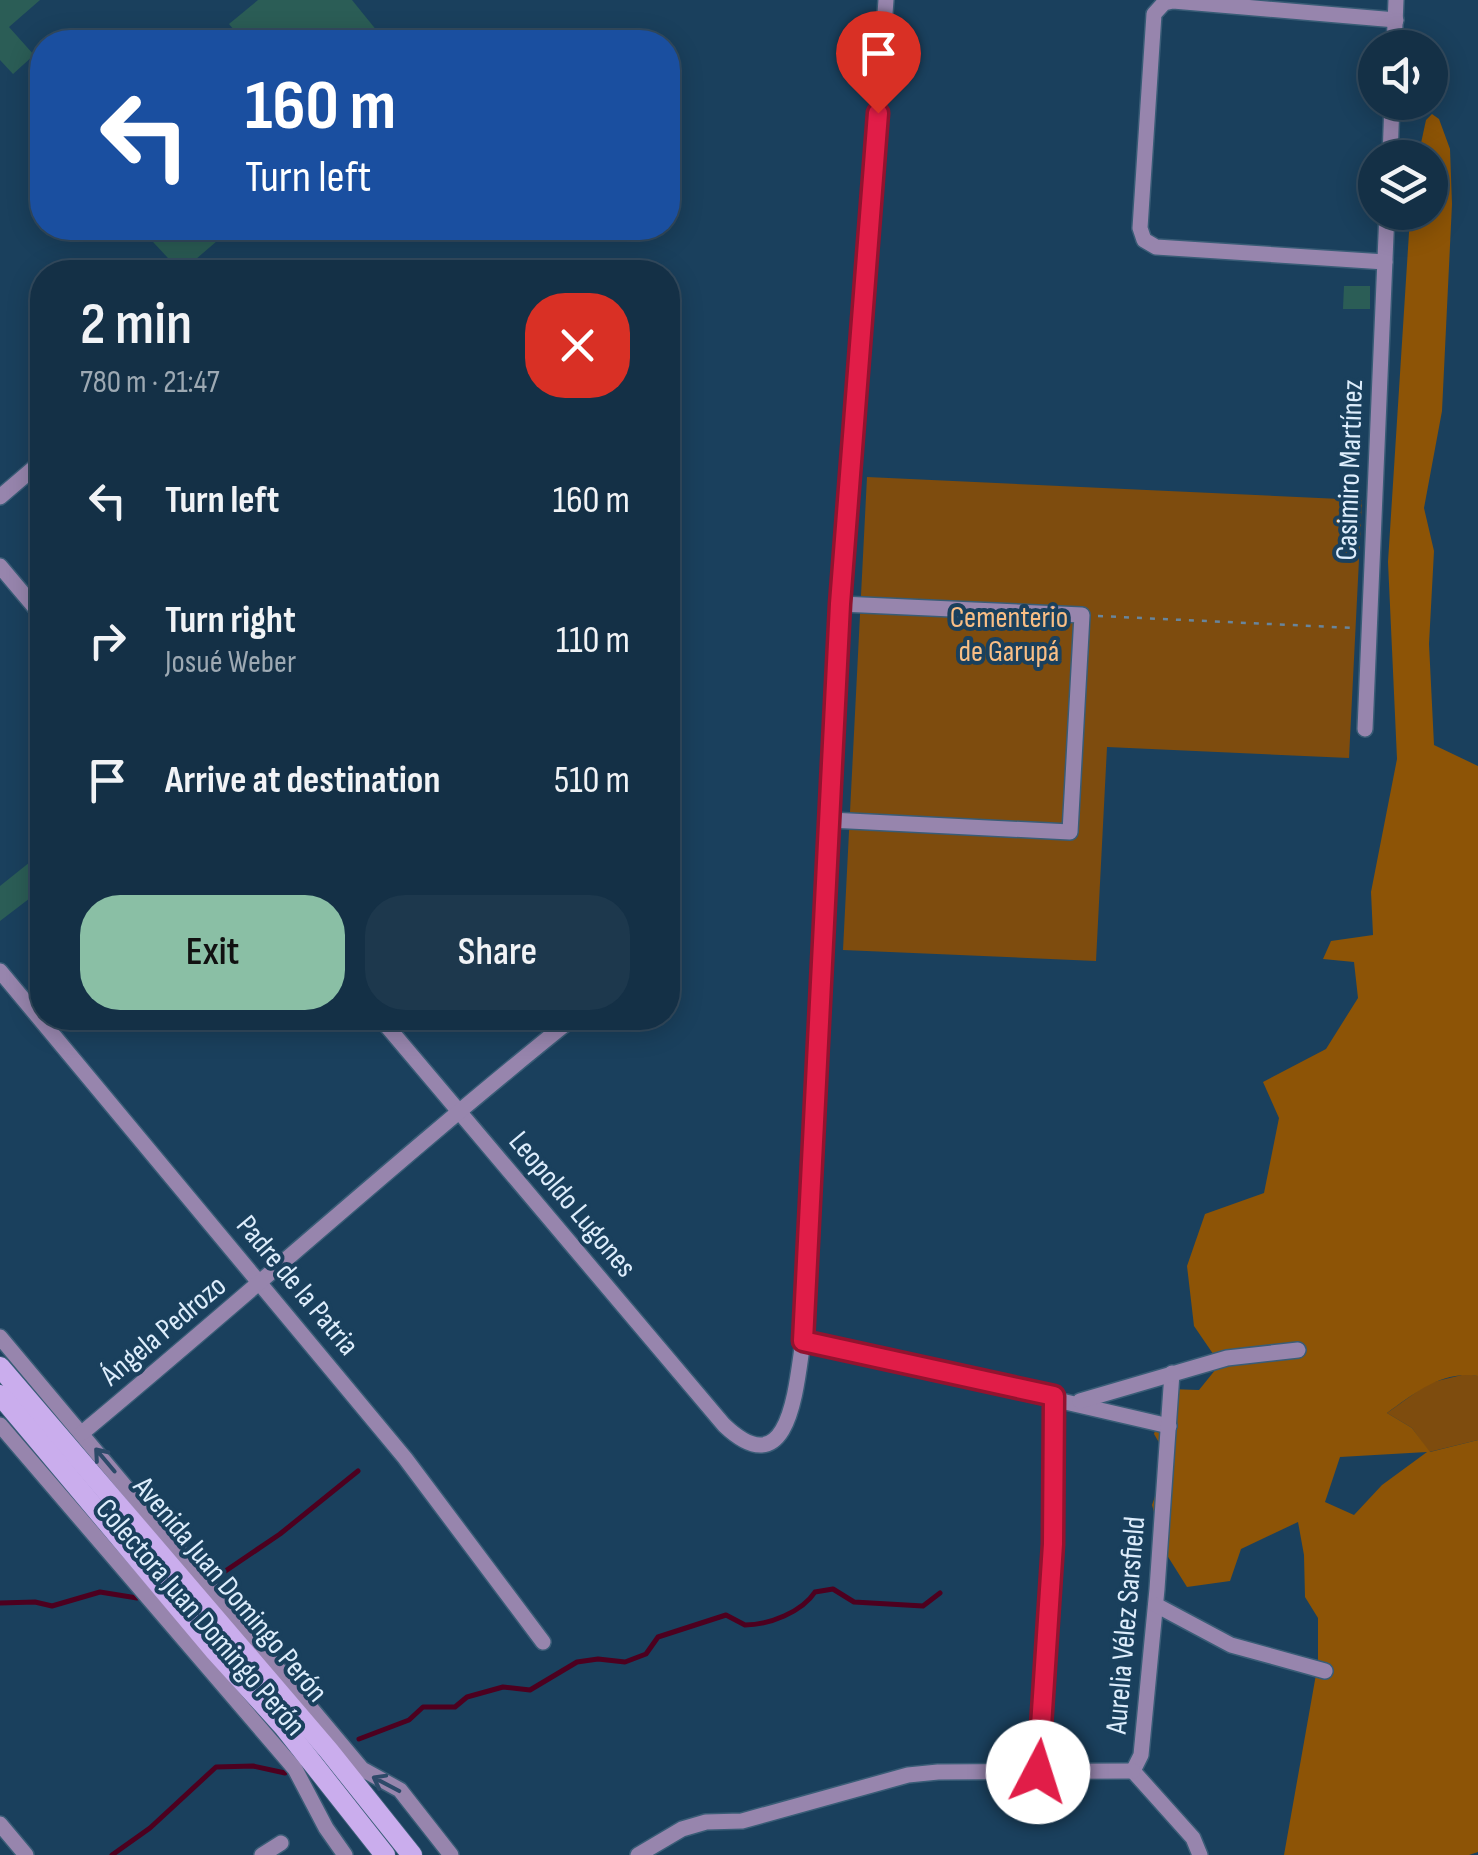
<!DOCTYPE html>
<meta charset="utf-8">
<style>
body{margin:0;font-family:"Sofia Sans Condensed",sans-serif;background:#1d384d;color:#f1f3f6;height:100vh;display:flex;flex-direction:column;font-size:38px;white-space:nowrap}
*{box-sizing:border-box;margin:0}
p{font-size:32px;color:#9da9b3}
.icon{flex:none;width:55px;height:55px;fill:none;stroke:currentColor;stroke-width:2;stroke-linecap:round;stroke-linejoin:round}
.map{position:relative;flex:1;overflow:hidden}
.sheet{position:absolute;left:30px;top:260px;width:650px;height:770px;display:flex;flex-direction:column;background:#143046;border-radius:40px;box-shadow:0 5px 25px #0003,0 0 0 2px #334b5f}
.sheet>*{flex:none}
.guide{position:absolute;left:30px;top:30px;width:650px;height:210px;border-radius:40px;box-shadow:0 5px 25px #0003,0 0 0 2px #334b5f;background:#1a4fa0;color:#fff;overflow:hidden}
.buttons{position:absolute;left:1358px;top:30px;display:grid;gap:20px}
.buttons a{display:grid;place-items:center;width:90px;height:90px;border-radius:50%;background:#143046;box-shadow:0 5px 25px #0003,0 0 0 2px #334b5f;font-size:50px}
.pin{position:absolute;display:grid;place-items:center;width:85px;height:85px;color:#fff;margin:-102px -42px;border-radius:50% 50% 50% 0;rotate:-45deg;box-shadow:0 0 10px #0007}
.pin .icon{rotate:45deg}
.me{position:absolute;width:110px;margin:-55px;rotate:5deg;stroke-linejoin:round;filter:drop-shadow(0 0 8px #0008)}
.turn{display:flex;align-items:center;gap:35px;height:210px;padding:0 50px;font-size:45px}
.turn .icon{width:130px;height:130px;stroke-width:2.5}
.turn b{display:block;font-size:70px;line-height:85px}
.round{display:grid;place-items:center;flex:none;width:105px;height:105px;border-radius:40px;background:#1d384d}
.headline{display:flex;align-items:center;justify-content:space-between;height:170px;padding:0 50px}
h1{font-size:60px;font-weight:600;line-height:75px}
.primary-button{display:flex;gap:20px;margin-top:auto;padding:20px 50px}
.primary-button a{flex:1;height:115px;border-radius:40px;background:#8abfa5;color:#111;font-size:40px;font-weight:600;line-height:115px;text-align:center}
.primary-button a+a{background:#1d384d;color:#f1f3f6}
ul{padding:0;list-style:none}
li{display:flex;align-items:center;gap:30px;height:140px;padding:0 50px}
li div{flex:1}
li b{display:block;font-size:38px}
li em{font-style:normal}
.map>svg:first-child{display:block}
</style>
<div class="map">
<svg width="1478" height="1855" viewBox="0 0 1478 1855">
<rect width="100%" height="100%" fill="#1a405d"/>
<g fill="#7e4c0e">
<path d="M867 477 1362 500 1349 758 1107 747 1096 961 843 950Z"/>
<path d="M1466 1374 1478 1376V1440L1429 1452 1412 1428 1387 1413 1429 1383Z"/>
</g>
<path fill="#8d5406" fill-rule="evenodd" d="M1432 114 1439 119 1450 149 1452 204 1442 411 1424 508 1434 551 1429 644 1434 745 1478 766V1376C1442 1370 1415 1393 1387 1413L1412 1428 1430 1452 1478 1440V1852L1469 1855H1284L1318 1663V1618L1305 1597 1304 1555 1298 1522 1241 1549 1230 1581 1187 1587 1165 1552 1152 1505 1168 1458 1154 1434 1168 1389 1199 1390 1220 1364 1194 1326 1187 1266 1205 1214 1264 1193 1279 1118 1263 1082 1326 1049 1358 998 1354 962 1323 959 1331 941 1373 935 1371 892 1397 759 1388 562 1410 217 1411 213 1430 212V158L1418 157 1426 120ZM1427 1452 1382 1485 1354 1515 1325 1502 1340 1457Z"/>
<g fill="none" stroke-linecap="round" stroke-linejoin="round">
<g stroke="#4d001f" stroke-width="5">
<path d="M221 1574 280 1534 358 1471"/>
<path d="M0 1603 35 1602 52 1606 100 1592 137 1598"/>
<path d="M359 1739 409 1720 423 1707H455L467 1697 503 1687 530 1690 577 1662 598 1659 625 1662 646 1654 658 1637 726 1615 745 1625C769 1625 802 1612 815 1592L833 1589 854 1602 923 1606 940 1593"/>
<path d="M112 1855 150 1828 216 1767 253 1766 285 1773"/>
</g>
</g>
<g fill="#2b5d56">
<path d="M0 0H40L9 27 34 55 13 74 0 60Z"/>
<path d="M258 0H352L386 42H244L229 24Z"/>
<path d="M140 228H204L217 241 181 272Z"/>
<path d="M1344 286H1370V309H1343Z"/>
<path d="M30 862 42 877 33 886 38 892 0 921V886Z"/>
</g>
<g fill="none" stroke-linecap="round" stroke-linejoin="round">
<g stroke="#395c76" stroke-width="18">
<g id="street">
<path d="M1394 48 1396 0"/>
<path d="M1390 158 1392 102"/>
<path d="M1385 262 1156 247 1144 240 1140 228 1154 14 1164 3 1173 1 1396 20"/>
<path d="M0 497 42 461"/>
<path d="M0 566 42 616"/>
<path d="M1365 729 1387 212"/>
<path d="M830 820 1070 832 1082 615 841 604"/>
<path d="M0 971 405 1458 543 1642"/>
<path d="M380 1018 724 1425C790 1488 796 1386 803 1341L841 604 886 0"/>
<path d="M0 1337 362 1769 400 1790 451 1855"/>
<path d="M803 1341 1169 1426"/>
<path d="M1172 1373 1157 1589 1141 1755 1133 1771 1193 1838 1200 1855"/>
<path d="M1080 1401 1227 1358 1298 1350"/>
<path d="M0 1425 295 1769 326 1828 345 1855"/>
<path d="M82 1433C247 1296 406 1152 573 1018"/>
<path d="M1156 1605 1231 1645 1325 1671"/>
<path d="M1038 1771 1053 1544V1397"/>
<path d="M0 1824 26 1855"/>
<path d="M262 1855 281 1843"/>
<path d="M638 1855 682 1829 706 1822 742 1821 908 1775 938 1772 1133 1771"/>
</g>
</g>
<g stroke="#395c76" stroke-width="22">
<g id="secondary">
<path d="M0 1367 329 1751 412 1855"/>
<path d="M0 1395 215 1651 284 1727 385 1855"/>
</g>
</g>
<path stroke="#68859c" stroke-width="2.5" stroke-dasharray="5 8" stroke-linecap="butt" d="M1098 616 1355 628"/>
<use href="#street" stroke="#9785ad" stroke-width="15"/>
<use href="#secondary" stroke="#caaded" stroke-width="20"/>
</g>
<defs><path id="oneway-shaft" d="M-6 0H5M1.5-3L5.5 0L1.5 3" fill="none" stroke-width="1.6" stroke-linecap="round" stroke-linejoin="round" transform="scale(2.5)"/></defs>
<g stroke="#2d4a69">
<use href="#oneway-shaft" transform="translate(105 1460) rotate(-130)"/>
<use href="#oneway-shaft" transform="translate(386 1784) rotate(-152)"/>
</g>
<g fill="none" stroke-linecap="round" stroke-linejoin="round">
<g stroke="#92132f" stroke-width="25">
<path id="route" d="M878 113 840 604 803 1341 1054 1396 1053 1544 1038 1772"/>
</g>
<use href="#route" stroke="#e11d48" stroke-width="18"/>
</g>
<g text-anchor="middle" stroke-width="8" stroke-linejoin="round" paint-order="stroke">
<g font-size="30" fill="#ddedfc" stroke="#1a405d">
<text transform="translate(1349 470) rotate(-88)" y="10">Casimiro Martínez</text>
<text transform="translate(573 1204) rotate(50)" y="10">Leopoldo Lugones</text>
<text transform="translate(298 1285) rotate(50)" y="10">Padre de la Patria</text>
<text transform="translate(163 1330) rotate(-40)" y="10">Ángela Pedrozo</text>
<text transform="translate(231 1589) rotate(50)" y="10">Avenida Juan Domingo Perón</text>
<text transform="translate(201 1617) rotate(49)" y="10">Colectora Juan Domingo Perón</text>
<text transform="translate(1125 1625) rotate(-85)" y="10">Aurelia Vélez Sarsfield</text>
</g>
<g font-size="30" fill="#f9be85" stroke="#1a405d">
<text x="1009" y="627">Cementerio<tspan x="1009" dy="34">de Garupá</tspan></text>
</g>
</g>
</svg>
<div class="buttons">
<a><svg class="icon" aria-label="sound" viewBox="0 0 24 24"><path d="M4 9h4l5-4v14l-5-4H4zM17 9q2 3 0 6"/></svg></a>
<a><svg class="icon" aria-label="layers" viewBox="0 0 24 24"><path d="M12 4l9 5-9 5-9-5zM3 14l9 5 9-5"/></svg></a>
</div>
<div class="pin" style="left:878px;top:113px;background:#d93025"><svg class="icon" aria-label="arrive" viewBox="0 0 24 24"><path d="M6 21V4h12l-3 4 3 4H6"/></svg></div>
<svg class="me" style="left:1038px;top:1772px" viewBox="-20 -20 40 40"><circle r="19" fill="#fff"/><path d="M0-13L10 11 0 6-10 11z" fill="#e11d48"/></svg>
<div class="guide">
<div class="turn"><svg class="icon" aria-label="left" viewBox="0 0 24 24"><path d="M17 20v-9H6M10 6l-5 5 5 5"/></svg><div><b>160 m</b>Turn left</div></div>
</div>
<section class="sheet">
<div class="headline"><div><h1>2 min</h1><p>780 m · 21:47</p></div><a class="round" style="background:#d93025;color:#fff"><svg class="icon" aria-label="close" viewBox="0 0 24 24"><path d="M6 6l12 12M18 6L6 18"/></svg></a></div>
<ul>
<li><svg class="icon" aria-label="left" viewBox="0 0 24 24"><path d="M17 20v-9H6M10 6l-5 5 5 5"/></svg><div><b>Turn left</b></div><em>160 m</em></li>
<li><svg class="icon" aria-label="right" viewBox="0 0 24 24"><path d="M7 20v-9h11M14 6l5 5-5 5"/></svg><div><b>Turn right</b><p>Josué Weber</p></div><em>110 m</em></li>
<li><svg class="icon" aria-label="arrive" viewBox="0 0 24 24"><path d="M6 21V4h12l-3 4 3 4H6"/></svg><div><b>Arrive at destination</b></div><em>510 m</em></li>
</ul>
<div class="primary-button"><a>Exit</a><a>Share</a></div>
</section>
</div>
